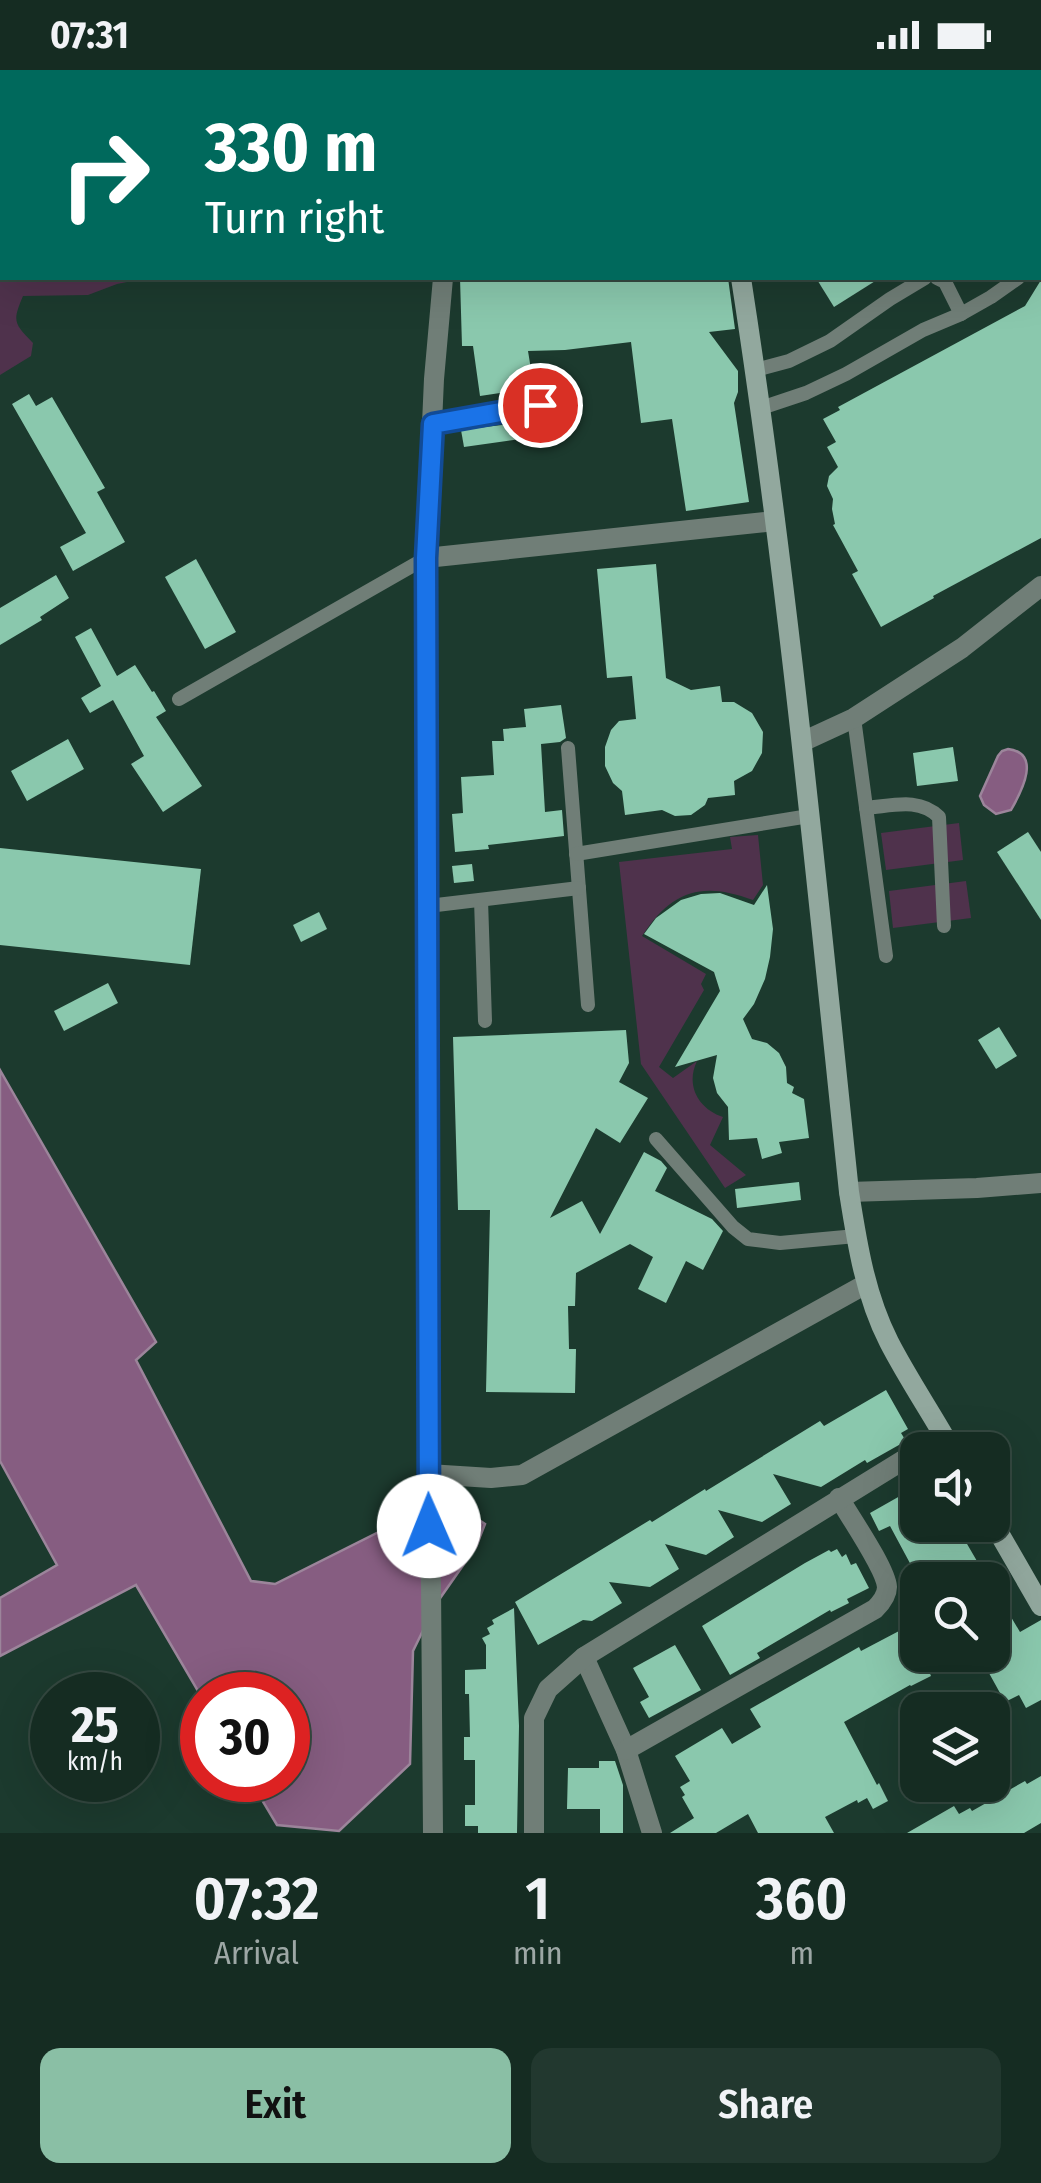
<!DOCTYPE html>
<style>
body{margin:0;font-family:"Fira Sans Condensed",sans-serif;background:#22382f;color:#f1f3f6;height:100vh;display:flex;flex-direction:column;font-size:38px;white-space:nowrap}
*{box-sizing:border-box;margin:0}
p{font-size:32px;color:#9da7a5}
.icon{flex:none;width:55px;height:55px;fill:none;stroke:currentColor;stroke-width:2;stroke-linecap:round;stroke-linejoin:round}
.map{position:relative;height:1763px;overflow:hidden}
.details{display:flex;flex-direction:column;background:#152c22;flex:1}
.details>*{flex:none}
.top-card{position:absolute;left:0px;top:0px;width:1042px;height:210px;box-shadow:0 10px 40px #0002,0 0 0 2px #344840;background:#00695c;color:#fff;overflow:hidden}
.buttons{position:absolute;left:900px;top:1362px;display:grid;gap:20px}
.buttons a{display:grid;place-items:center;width:110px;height:110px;border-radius:20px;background:#152c22;box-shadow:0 10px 40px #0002,0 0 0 2px #344840;font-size:50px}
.speed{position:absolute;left:30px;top:1602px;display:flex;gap:20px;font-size:50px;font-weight:700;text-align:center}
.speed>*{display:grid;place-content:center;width:130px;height:130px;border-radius:50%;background:#152c22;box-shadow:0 10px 40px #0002,0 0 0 2px #344840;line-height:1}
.speed small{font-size:25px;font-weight:400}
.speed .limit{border:15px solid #d22;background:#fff;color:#111}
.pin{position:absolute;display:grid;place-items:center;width:85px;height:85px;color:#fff;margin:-42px;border:5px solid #fff;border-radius:50%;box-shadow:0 2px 10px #0007}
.me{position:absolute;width:110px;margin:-55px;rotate:359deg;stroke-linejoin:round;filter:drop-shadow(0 0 8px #0008)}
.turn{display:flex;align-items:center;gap:35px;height:210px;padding:0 40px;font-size:45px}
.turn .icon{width:130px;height:130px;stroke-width:2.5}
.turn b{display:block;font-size:70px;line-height:85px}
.eta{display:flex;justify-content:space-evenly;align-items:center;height:170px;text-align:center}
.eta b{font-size:60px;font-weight:600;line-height:70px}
.action{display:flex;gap:20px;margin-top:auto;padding:20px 40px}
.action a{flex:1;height:115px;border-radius:20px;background:#8abfa5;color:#111;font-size:40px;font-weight:600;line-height:115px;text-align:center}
.action a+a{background:#22382f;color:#f1f3f6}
.status{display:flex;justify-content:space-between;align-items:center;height:70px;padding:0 50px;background:#152c22;direction:ltr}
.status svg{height:28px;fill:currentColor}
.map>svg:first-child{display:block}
</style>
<div class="status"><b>07:31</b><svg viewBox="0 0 49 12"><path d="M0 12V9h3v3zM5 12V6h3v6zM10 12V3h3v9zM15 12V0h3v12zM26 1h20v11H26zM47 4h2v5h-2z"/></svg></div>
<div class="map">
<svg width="1041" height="1763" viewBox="0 0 1041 1763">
<rect width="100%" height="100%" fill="#1c3a2e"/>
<g fill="#4f324c">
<path d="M2 77V208H147L117 214 88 225 23 226C12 252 14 253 33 273L31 286 0 305V79Z"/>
<path d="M959 753 963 790 886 800 881 763Z"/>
<path d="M758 765 763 815 753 830C702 811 672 820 642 866L706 904 701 914 704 920 659 997 673 1008 697 991C685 1016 699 1039 723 1047L710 1075 746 1105 725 1118 641 994 619 792 732 779 730 767Z"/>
<path d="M966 811 971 848 893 858 889 821Z"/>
</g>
<g fill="#865d81" stroke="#9c859b" stroke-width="2.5">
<path d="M1008 679C1041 683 1023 719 1011 740L996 744 984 735 980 726 998 686 1002 681Z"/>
<path d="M0 1000 156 1272 136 1290 251 1511 275 1514 379 1462 460 1437 485 1454 476 1477 436 1534 413 1581 410 1694 339 1761 277 1755 250 1710H288V1625H202V1628L136 1515 0 1586V1528L57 1495 0 1391Z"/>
</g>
<g fill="#8ac8ad">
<path d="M460 208H728L735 259 709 262 738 301V322L734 333 749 432 686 441 672 349 641 353 631 272 565 280 528 281 534 318 480 326 473 276H462Z"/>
<path d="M816 208H880L834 237Z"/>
<path d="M1041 210V468L933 526 934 528 881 557 852 504 858 501 833 455 835 454 832 439 833 429 827 416 829 406 838 397 827 377 836 372 823 349 840 340 838 337 1025 236Z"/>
<path d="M29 324 36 336 52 327 105 418 97 422 125 472 73 501 60 477 86 463 12 334Z"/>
<path d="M526 352 528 368 464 377 461 360Z"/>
<path d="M196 489 236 562 205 579 165 507Z"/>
<path d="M656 494 666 608 691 620 720 616 722 632H734L752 643 763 662 762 683 752 701 734 711 735 725 708 728 705 735 691 745 675 746 662 740 625 745 622 721 613 713 605 696V677L611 660 619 651 636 649 632 606 607 608 597 499Z"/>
<path d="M56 505 69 528 40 547 42 550 0 575V538Z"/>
<path d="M91 558 117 606 135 595 152 622 154 621 166 641 156 647 202 716 163 742 131 694 144 686 113 630 90 643 81 628 101 616 75 567Z"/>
<path d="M561 635 566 668 560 672 541 674 545 742 562 740 564 766 488 775 489 779 455 782 452 744 463 743 461 707 494 705 492 671H504L503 659 526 657 524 639Z"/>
<path d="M68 669 84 699 27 731 11 701Z"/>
<path d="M953 677 958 711 917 716 913 683Z"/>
<path d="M1028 762 1041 782V850L997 782Z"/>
<path d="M0 778 201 799 190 895 0 875Z"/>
<path d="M472 794 474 811 454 813 452 796Z"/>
<path d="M767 815 773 859 770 887 765 909 754 934 743 949 752 969 767 973 779 983 786 997 787 1013 794 1017 792 1023 804 1029 809 1068 779 1072 782 1083 762 1089 757 1068 729 1070 728 1037 717 1023 713 1008 717 985 675 997 720 921 714 902 644 864 656 848 681 830 701 824 720 823 754 835Z"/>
<path d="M319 842 327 859 301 872 293 855Z"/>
<path d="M108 913 118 933 64 961 54 941Z"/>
<path d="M999 957 1017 986 996 999 978 970Z"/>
<path d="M626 960 629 993 619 1012 648 1028 620 1073 596 1058 550 1148 582 1131 600 1164 644 1082 661 1091 667 1098 655 1121 712 1149 723 1161 703 1200 686 1191 666 1233 638 1219 653 1187 630 1174 576 1203 575 1236H568L569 1279H576L575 1323 486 1322 490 1140H458L453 967Z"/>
<path d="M799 1112 801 1130 737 1138 735 1119Z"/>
<path d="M886 1320 908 1359 901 1363 906 1371 867 1393 865 1390 821 1417 773 1404 791 1434 762 1452 718 1440 734 1467 706 1485 665 1474 679 1499 650 1517 609 1512 622 1533 592 1551 583 1550 538 1575 515 1532 650 1450 652 1452 705 1419 706 1421 820 1351 824 1356Z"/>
<path d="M918 1424V1455H956L988 1510H919L890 1456 879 1461 870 1443 900 1426 903 1432Z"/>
<path d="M837 1479 842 1487 846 1484 851 1495 856 1493 869 1518 847 1529 849 1533 831 1542 830 1540 757 1583 760 1588 730 1605 702 1556 805 1493 829 1480 831 1482Z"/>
<path d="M992 1515 1020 1562 1041 1550V1630L1026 1638 1019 1625 1005 1632 979 1585H992Z"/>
<path d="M514 1538 519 1656 517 1763H478V1756H465V1735H475V1690H464V1667H470L469 1624H465V1600L486 1599V1575L482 1568 490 1564 487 1558 494 1554 492 1550Z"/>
<path d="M918 1551V1585H958L929 1601 931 1606 911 1616 910 1615 844 1652 877 1715 879 1713 888 1731 873 1739 867 1728 858 1733 857 1730 825 1747 834 1763H758L748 1744 716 1763H670L694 1748 682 1727 685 1725 680 1717 690 1711 675 1686 722 1658 732 1674 761 1657 750 1639 859 1577 861 1581Z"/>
<path d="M675 1575 701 1620 649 1648 640 1632 649 1627 633 1598Z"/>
<path d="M599 1691H615L623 1715V1763H600V1739H567L568 1698H599Z"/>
<path d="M1041 1706V1753L1024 1763H907L954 1736 959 1744 970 1738 972 1741 1025 1711 1027 1714Z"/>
</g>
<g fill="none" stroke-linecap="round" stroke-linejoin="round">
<g stroke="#707e77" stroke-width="14">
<path d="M458 2 460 0"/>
<path d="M937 208 945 212 961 244"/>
<path d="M755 300 789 291 830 271 890 229 925 208"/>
<path d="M761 338 806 323 846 304 923 260 961 244 991 227 1018 208"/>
<path d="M433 354 576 329"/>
<path d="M179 629 426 488"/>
<path d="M854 648 886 886"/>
<path d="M568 678 588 935"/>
<path d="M866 738C892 736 919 727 939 747L944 856"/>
<path d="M576 784 809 746"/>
<path d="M481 830 485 951"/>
<path d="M428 836 579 818"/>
<path d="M656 1069 733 1157 748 1169 780 1173 856 1166"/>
</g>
<g stroke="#707e77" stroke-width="20">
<path d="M574 2 576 0"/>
<path d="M426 488 775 451"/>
<path d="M802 672 854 648 962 578 1041 516"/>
<path d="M849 1122 977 1118 1041 1113"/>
<path d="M428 1404 491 1408 522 1405 866 1214"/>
<path d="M584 1587 626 1680 652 1763"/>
<path d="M626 1680 875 1539C881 1533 887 1526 887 1517 886 1499 850 1447 839 1428"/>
<path d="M433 1763 431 1515 428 1435V836L426 488 434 309 443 208"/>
<path d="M534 1763V1648L548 1619 584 1587 918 1381"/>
</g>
<g stroke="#92a89e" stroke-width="20">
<path d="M754 0 757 2"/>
<path d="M799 0 802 2"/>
<path d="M707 2V0"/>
<path d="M1040 142H1041"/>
<path d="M1040 179H1041"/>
<path d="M741 208C788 511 817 817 849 1122 857 1173 865 1225 889 1272 908 1309 932 1344 952 1380"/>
<path d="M992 1451 1041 1536"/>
</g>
</g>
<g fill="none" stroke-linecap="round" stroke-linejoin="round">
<g stroke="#114b97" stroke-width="25">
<path id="route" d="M429 1456 426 488 433 354 540 335"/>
</g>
<use href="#route" stroke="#1a73e8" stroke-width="18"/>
</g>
</svg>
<div class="buttons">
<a><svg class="icon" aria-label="sound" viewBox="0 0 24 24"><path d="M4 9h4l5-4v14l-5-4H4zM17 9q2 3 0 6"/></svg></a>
<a><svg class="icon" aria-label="search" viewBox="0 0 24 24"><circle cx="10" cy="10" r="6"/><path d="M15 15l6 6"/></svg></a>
<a><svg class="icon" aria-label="layers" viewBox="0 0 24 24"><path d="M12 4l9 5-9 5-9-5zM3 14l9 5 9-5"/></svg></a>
</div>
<div class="speed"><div>25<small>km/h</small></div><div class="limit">30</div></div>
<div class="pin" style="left:540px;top:335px;background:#d93025"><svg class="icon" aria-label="arrive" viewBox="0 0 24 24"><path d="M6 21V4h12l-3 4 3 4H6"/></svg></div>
<svg class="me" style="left:429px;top:1456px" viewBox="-20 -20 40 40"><circle r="19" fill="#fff"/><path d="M0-13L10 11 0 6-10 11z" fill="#1a73e8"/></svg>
<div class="top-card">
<div class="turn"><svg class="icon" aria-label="right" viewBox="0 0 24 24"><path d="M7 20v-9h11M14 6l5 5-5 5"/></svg><div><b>330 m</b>Turn right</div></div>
</div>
</div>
<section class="details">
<div class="eta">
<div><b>07:32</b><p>Arrival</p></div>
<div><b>1</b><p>min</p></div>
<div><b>360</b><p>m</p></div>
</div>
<div class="action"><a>Exit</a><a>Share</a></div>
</section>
